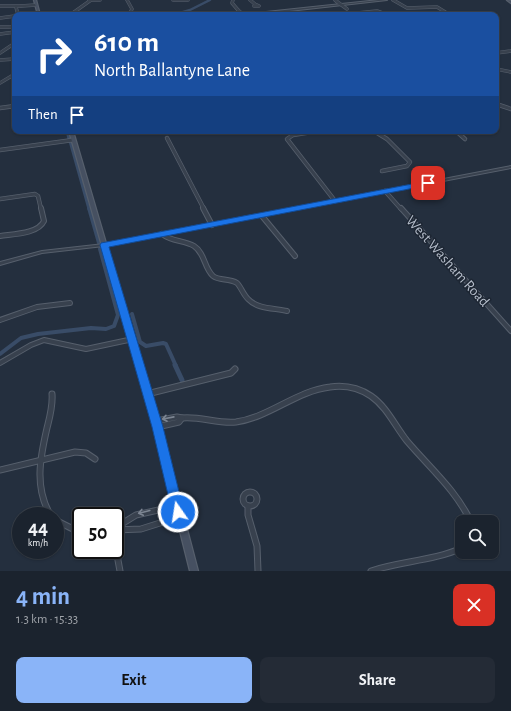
<!DOCTYPE html>
<meta charset="utf-8">
<style>
body{margin:0;font-family:"Alegreya Sans",sans-serif;background:#242b36;color:#f1f3f6;height:100vh;display:flex;flex-direction:column;font-size:15px;white-space:nowrap}
*{box-sizing:border-box;margin:0}
p{font-size:13px;color:#a0a4aa}
.icon{flex:none;width:22px;height:22px;fill:none;stroke:currentColor;stroke-width:2;stroke-linecap:round;stroke-linejoin:round}
.map{position:relative;height:571px;overflow:hidden}
.side{display:flex;flex-direction:column;background:#1b232e;flex:1}
.side>*{flex:none}
.guide{position:absolute;left:12px;top:12px;width:487px;height:122px;border-radius:8px;box-shadow:0 1px 3px #0004,0 0 0 1px #39404a;background:#1a4fa0;color:#fff;overflow:hidden}
.fabs{position:absolute;left:455px;top:515px;display:grid;gap:8px}
.fabs a{display:grid;place-items:center;width:44px;height:44px;border-radius:8px;background:#1b232e;box-shadow:0 1px 3px #0004,0 0 0 1px #39404a;font-size:20px}
.speed{position:absolute;left:12px;top:507px;display:flex;gap:8px;font-size:20px;font-weight:700;text-align:center}
.speed>*{display:grid;place-content:center;width:52px;height:52px;border-radius:50%;background:#1b232e;box-shadow:0 1px 3px #0004,0 0 0 1px #39404a;line-height:1}
.speed small{font-size:10px;font-weight:400}
.speed .limit{border:2px solid #111;border-radius:6px;background:#fff;color:#111}
.pin{position:absolute;display:grid;place-items:center;width:34px;height:34px;color:#fff;margin:-17px;border-radius:8px;box-shadow:0 2px 6px #0006}
.me{position:absolute;width:44px;margin:-22px;rotate:347deg;stroke-linejoin:round;filter:drop-shadow(0 0 3px #0008)}
.turn{display:flex;align-items:center;gap:14px;height:84px;padding:0 16px;font-size:18px}
.turn .icon{width:52px;height:52px;stroke-width:2.5}
.turn b{display:block;font-size:28px;line-height:34px}
.then{display:flex;align-items:center;height:38px;padding:0 16px;background:#0003;gap:8px;font-size:15px}
.round{display:grid;place-items:center;flex:none;width:42px;height:42px;border-radius:8px;background:#242b36}
.headline{display:flex;align-items:center;justify-content:space-between;height:68px;padding:0 16px}
h1{font-size:24px;font-weight:600;line-height:30px;color:#8ab4f8}
.cta{display:flex;gap:8px;margin-top:auto;padding:8px 16px}
.cta a{flex:1;height:46px;border-radius:8px;background:#8ab4f8;color:#111;font-size:16px;font-weight:600;line-height:46px;text-align:center}
.cta a+a{background:#242b36;color:#f1f3f6}
.map>svg:first-child{display:block}
</style>
<div class="map">
<svg width="511" height="571" viewBox="0 0 511 571">
<rect width="100%" height="100%" fill="#242f3e"/>
<g fill="none" stroke-linecap="round" stroke-linejoin="round">
<path stroke="#394c67" stroke-width="2.5" d="M173 15 190 10 210 0"/>
<g stroke="#394c67" stroke-width="3">
<path d="M67 131 69 139"/>
<path d="M70 141 89 209"/>
</g>
<g stroke="#394c67" stroke-width="4">
<path d="M89 208 99 243"/>
<path d="M132 314 140 342 146 346 163 343 166 344 176 366"/>
<path d="M0 354 21 338 38 334 91 328 106 329 114 326 118 315 100 249"/>
</g>
<path stroke="#394c67" stroke-width="5" d="M175 365 182 380"/>
<g stroke="#565f6c" stroke-width="3.5">
<g id="minor-far3">
<path d="M89 0H100"/>
<path d="M127 0 132 9 129 15"/>
<path d="M173 0H188"/>
<path d="M233 0 232 3 238 10"/>
<path d="M250 0 256 5"/>
<path d="M335 0 347 9 336 1"/>
<path d="M393 0 407 8 437 7 450 15"/>
<path d="M257 5 259 6H254Z"/>
<path d="M0 6H21"/>
<path d="M21 6 36 5"/>
<path d="M16 7 18 15"/>
<path d="M70 15 91 0"/>
<path d="M241 15 238 10 244 15"/>
<path d="M338 15 377 11 388 15"/>
<path d="M0 18 15 16"/>
<path d="M0 27H13L15 43 0 53"/>
<path d="M0 34 15 32"/>
<path d="M496 53 511 51"/>
<path d="M0 60 15 59"/>
<path d="M496 69 511 72"/>
<path d="M0 83 15 74"/>
</g>
</g>
<g stroke="#565f6c" stroke-width="4.5">
<g id="minor-far2">
<path d="M496 104 511 109"/>
<path d="M0 108 15 106"/>
<path d="M318 131 293 135 287 139 335 201"/>
<path d="M374 131 387 139 410 162 407 166 382 171"/>
<path d="M456 131 465 139"/>
<path d="M167 138 204 209"/>
<path d="M0 150 73 140"/>
<path d="M385 191 401 209"/>
<path d="M0 199 35 194 38 196 41 209"/>
</g>
</g>
<g stroke="#565f6c" stroke-width="6">
<g id="minor-far1">
<path d="M203 208 212 225"/>
<path d="M401 208 511 331"/>
<path d="M262 216 295 256"/>
<path d="M162 234C172 242 184 240 194 246 205 253 204 268 213 276 219 281 229 278 237 283 241 287 243 294 248 299 257 309 274 308 287 311"/>
<path d="M0 236C13 234 38 234 44 221L41 208"/>
<path d="M0 320 37 307 70 303"/>
<path d="M0 363 31 345 44 340 86 349 133 339"/>
</g>
</g>
<g stroke="#565f6c" stroke-width="7">
<g id="minor">
<path d="M147 394 231 373 235 369"/>
<path d="M182 418C200 416 218 424 236 422 270 417 296 391 330 387 344 385 359 388 371 396 387 407 395 426 407 441 430 468 456 490 471 522"/>
<path d="M156 421 177 417 182 418 179 422 157 427"/>
<path d="M0 470 75 452 86 453 95 459"/>
<circle cx="250" cy="499" r="7"/>
<path d="M248 506V515L257 546 258 571"/>
<path d="M51 516C34 488 40 458 47 428 50 416 53 406 52 394"/>
<path d="M55 520 73 529 81 530"/>
<path d="M115 528 136 515 176 506"/>
<path d="M115 530 141 529 179 517"/>
<path d="M115 544 120 571"/>
<path d="M371 571C401 561 433 561 462 548"/>
</g>
</g>
<g stroke="#565f6c" stroke-width="2">
<g id="tertiary">
<path d="M379 0H387L254 15H246L247 14Z"/>
<path d="M511 166V168L104 246 42 253 0 265V262L42 251 104 244Z"/>
</g>
</g>
<g stroke="#565f6c" stroke-width="2.5">
<g id="secondary">
<path d="M34 0H36L40 15H38Z"/>
<path d="M507 0 511 1V3Z"/>
<path d="M69 131H73L160 427 198 571H190L154 427Z"/>
</g>
</g>
<use href="#minor-far3" stroke="#38414e" stroke-width="2.5"/>
<use href="#minor-far2" stroke="#38414e" stroke-width="3"/>
<use href="#minor-far1" stroke="#38414e" stroke-width="4"/>
<use href="#minor" stroke="#38414e" stroke-width="5"/>
<use href="#tertiary" fill="#38414e" fill-rule="evenodd"/>
<use href="#secondary" fill="#465061" fill-rule="evenodd"/>
</g>
<defs><path id="oneway-shaft" d="M-6 0H5M1.5-3L5.5 0L1.5 3" fill="none" stroke-width="1.6" stroke-linecap="round" stroke-linejoin="round"/></defs>
<g stroke="#7c8592">
<use href="#oneway-shaft" transform="translate(168 418) rotate(169)"/>
<use href="#oneway-shaft" transform="translate(144 512) rotate(166)"/>
</g>
<path fill="#1a73e8" stroke="#114b97" d="M428 181 431 183 430 185 109 247 163 427 184 512 182 516 178 518 173 516 152 427 100 245 101 243Z"/>
<g text-anchor="middle" stroke-width="3" stroke-linejoin="round" paint-order="stroke">
<g font-size="15" fill="#b4bcc9" stroke="#1d2633">
<text transform="translate(448 261) rotate(48)" y="5">West Washam Road</text>
</g>
</g>
</svg>
<div class="fabs">
<a><svg class="icon" aria-label="search" viewBox="0 0 24 24"><circle cx="10" cy="10" r="6"/><path d="M15 15l6 6"/></svg></a>
</div>
<div class="speed"><div>44<small>km/h</small></div><div class="limit">50</div></div>
<div class="pin" style="left:428px;top:183px;background:#d93025"><svg class="icon" aria-label="arrive" viewBox="0 0 24 24"><path d="M6 21V4h12l-3 4 3 4H6"/></svg></div>
<svg class="me" style="left:178px;top:512px" viewBox="-20 -20 40 40"><circle r="17" fill="#1a73e8" stroke="#fff" stroke-width="3"/><path d="M0-11L8 9 0 5-8 9z" fill="#fff"/></svg>
<div class="guide">
<div class="turn"><svg class="icon" aria-label="right" viewBox="0 0 24 24"><path d="M7 20v-9h11M14 6l5 5-5 5"/></svg><div><b>610 m</b>North Ballantyne Lane</div></div>
<div class="then">Then<svg class="icon" aria-label="arrive" viewBox="0 0 24 24"><path d="M6 21V4h12l-3 4 3 4H6"/></svg></div>
</div>
</div>
<section class="side">
<div class="headline"><div><h1>4 min</h1><p>1.3 km · 15:33</p></div><a class="round" style="background:#d93025;color:#fff"><svg class="icon" aria-label="close" viewBox="0 0 24 24"><path d="M6 6l12 12M18 6L6 18"/></svg></a></div>
<div class="cta"><a>Exit</a><a>Share</a></div>
</section>
